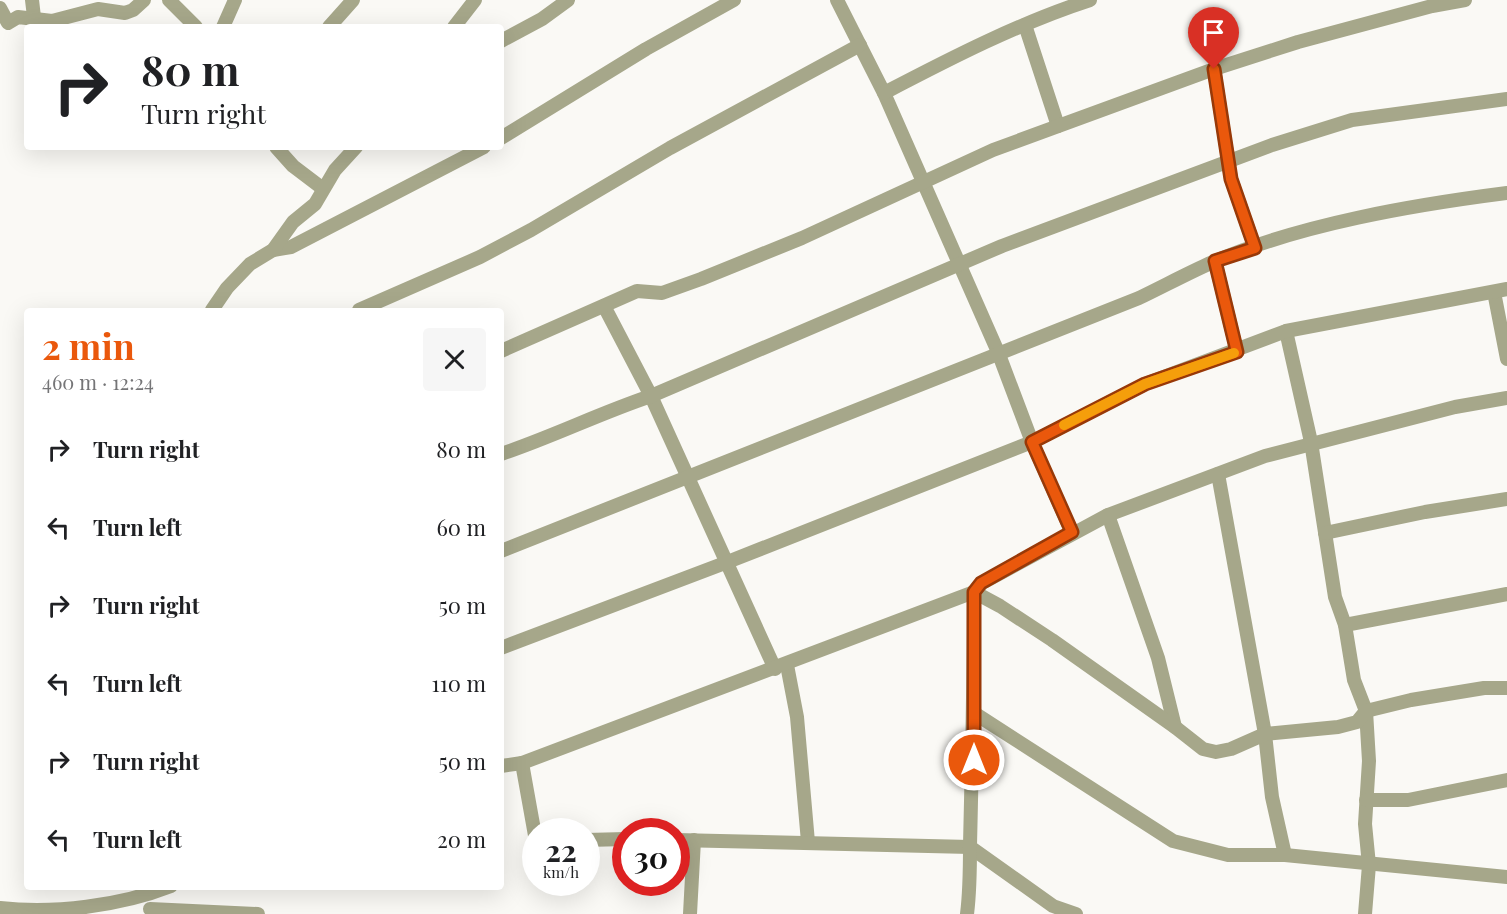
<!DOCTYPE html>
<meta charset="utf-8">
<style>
body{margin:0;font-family:"Playfair Display",serif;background:#f6f6f6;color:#202124;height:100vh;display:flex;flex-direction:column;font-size:22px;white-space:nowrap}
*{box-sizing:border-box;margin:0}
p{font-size:20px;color:#757577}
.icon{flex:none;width:33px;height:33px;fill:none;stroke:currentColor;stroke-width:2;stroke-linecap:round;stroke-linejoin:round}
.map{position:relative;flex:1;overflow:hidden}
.panel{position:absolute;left:24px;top:308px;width:480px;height:582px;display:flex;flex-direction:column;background:#fff;border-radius:6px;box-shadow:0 6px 24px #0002}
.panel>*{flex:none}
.top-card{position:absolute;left:24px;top:24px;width:480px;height:126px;border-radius:6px;box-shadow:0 6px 24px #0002;background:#fff;color:#202124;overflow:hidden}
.speed{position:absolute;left:522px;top:818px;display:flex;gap:12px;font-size:30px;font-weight:700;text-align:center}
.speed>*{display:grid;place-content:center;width:78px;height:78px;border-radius:50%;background:#fff;box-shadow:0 6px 24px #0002;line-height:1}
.speed small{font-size:15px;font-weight:400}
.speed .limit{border:9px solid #d22;background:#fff;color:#111}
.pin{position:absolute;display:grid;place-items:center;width:51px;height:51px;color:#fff;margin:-62px -26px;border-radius:50% 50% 50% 0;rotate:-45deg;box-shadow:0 0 6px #0007}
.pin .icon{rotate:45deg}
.me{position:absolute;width:66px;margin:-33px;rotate:0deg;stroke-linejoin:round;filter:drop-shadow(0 0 4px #0008)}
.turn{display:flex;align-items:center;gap:21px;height:126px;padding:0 18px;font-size:27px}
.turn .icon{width:78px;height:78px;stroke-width:2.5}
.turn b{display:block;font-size:42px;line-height:51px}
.round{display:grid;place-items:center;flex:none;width:63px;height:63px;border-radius:6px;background:#f6f6f6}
.headline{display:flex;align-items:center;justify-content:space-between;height:102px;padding:0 18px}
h1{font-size:36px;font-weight:700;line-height:45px;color:#ea580c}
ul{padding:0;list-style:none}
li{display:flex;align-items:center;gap:18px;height:78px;padding:0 18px}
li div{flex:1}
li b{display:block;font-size:22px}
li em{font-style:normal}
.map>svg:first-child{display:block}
</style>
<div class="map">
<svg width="1507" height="914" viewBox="0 0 1507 914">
<rect width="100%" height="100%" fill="#faf9f5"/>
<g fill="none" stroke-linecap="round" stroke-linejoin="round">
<g stroke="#a6a78a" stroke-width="14">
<path d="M32 0 34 17"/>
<path d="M169 0 196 27"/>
<path d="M837 0 884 93 998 352 1032 442 1072 533"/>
<path d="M0 8 8 23 18 17 52 21 98 9 125 13 133 10 144 0"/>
<path d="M1025 25 1058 126"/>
<path d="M223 27 235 0"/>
<path d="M329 27 353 0"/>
<path d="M454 27 475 0"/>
<path d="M501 41 542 19 568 0"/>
<path d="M1214 69 1231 179 1255 248"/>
<path d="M884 93C951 58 1019 23 1090 0"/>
<path d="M501 138 646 49 734 0"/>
<path d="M276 147 293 166 322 188"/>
<path d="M273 250 291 247 484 147"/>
<path d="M1215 261 1237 352"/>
<path d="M1494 292 1507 359"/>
<path d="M604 306 651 396 775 669"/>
<path d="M212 310 227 288 250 264 273 250 293 222 315 204 335 170 356 147"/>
<path d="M359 310 480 257 531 230 670 148 860 45"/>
<path d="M1286 331 1311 442 1335 597 1345 625 1354 680 1366 711 1369 761 1365 824 1369 865 1365 914"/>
<path d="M501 351 637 291 662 293 701 279 802 238 993 150 1214 69 1298 42 1432 6 1465 0"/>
<path d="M501 454C552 437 600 413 651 396L1002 246 1272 145 1352 120 1507 99"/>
<path d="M1218 474 1265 734 1272 797 1285 855"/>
<path d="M1108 515 1158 658 1175 727"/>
<path d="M1325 533 1425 512 1507 499"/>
<path d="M501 551 1139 298C1164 286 1188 273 1213 262 1301 224 1413 205 1507 193"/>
<path d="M1345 625 1507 594"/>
<path d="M501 648 725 563 1032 442 1145 384 1286 331 1507 289"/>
<path d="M787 665 797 717 808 842"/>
<path d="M974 713 1173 841 1228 855H1285L1507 877"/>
<path d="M522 763 536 841"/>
<path d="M501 766 522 763 974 592 982 583 1108 515 1265 456 1455 407 1507 398"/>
<path d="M1366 800H1408L1507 780"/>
<path d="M586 840 626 839"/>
<path d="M676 840 970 847 1053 906 1076 914"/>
<path d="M0 908C54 914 120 906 171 886"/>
<path d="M150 909 258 914"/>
<path d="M690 914 694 840"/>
<path d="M967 914C970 891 970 869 970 845 972 761 974 677 974 592L1000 606 1052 640 1175 727 1203 749 1216 752 1231 749 1265 734 1338 727 1357 722 1366 711 1411 700 1484 688H1507"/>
</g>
</g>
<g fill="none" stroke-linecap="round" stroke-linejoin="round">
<g stroke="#983908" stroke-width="15">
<path id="route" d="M974 760V592L981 583 1072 532 1032 442 1145 384 1237 352 1215 261 1255 248 1231 179 1214 69"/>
</g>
<use href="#route" stroke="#ea580c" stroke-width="10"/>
<path stroke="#f59e0b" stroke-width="10" d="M1064 425 1145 384 1234 353"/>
</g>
</svg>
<div class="speed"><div>22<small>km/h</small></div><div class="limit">30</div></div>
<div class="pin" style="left:1214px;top:69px;background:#d93025"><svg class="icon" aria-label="arrive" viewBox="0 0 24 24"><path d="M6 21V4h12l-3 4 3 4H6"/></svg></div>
<svg class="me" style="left:974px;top:760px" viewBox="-20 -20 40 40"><circle r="17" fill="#ea580c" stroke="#fff" stroke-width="3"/><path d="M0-11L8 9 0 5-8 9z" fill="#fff"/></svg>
<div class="top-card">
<div class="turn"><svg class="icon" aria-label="right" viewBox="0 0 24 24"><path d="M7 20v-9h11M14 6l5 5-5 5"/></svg><div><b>80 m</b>Turn right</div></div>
</div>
<section class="panel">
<div class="headline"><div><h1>2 min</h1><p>460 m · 12:24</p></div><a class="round"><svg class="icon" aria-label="close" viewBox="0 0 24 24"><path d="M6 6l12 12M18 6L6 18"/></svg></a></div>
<ul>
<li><svg class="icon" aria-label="right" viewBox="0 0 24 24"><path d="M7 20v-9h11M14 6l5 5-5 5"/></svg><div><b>Turn right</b></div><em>80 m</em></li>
<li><svg class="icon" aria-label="left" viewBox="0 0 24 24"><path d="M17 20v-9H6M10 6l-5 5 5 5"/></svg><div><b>Turn left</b></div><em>60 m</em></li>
<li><svg class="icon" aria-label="right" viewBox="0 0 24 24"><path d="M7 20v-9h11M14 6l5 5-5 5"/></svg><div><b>Turn right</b></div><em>50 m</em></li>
<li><svg class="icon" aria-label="left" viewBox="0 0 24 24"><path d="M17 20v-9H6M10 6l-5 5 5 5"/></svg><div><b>Turn left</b></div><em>110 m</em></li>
<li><svg class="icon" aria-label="right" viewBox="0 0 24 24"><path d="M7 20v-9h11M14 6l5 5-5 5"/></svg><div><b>Turn right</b></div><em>50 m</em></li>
<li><svg class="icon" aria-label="left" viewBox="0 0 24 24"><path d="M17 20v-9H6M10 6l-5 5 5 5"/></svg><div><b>Turn left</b></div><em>20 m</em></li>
</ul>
</section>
</div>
